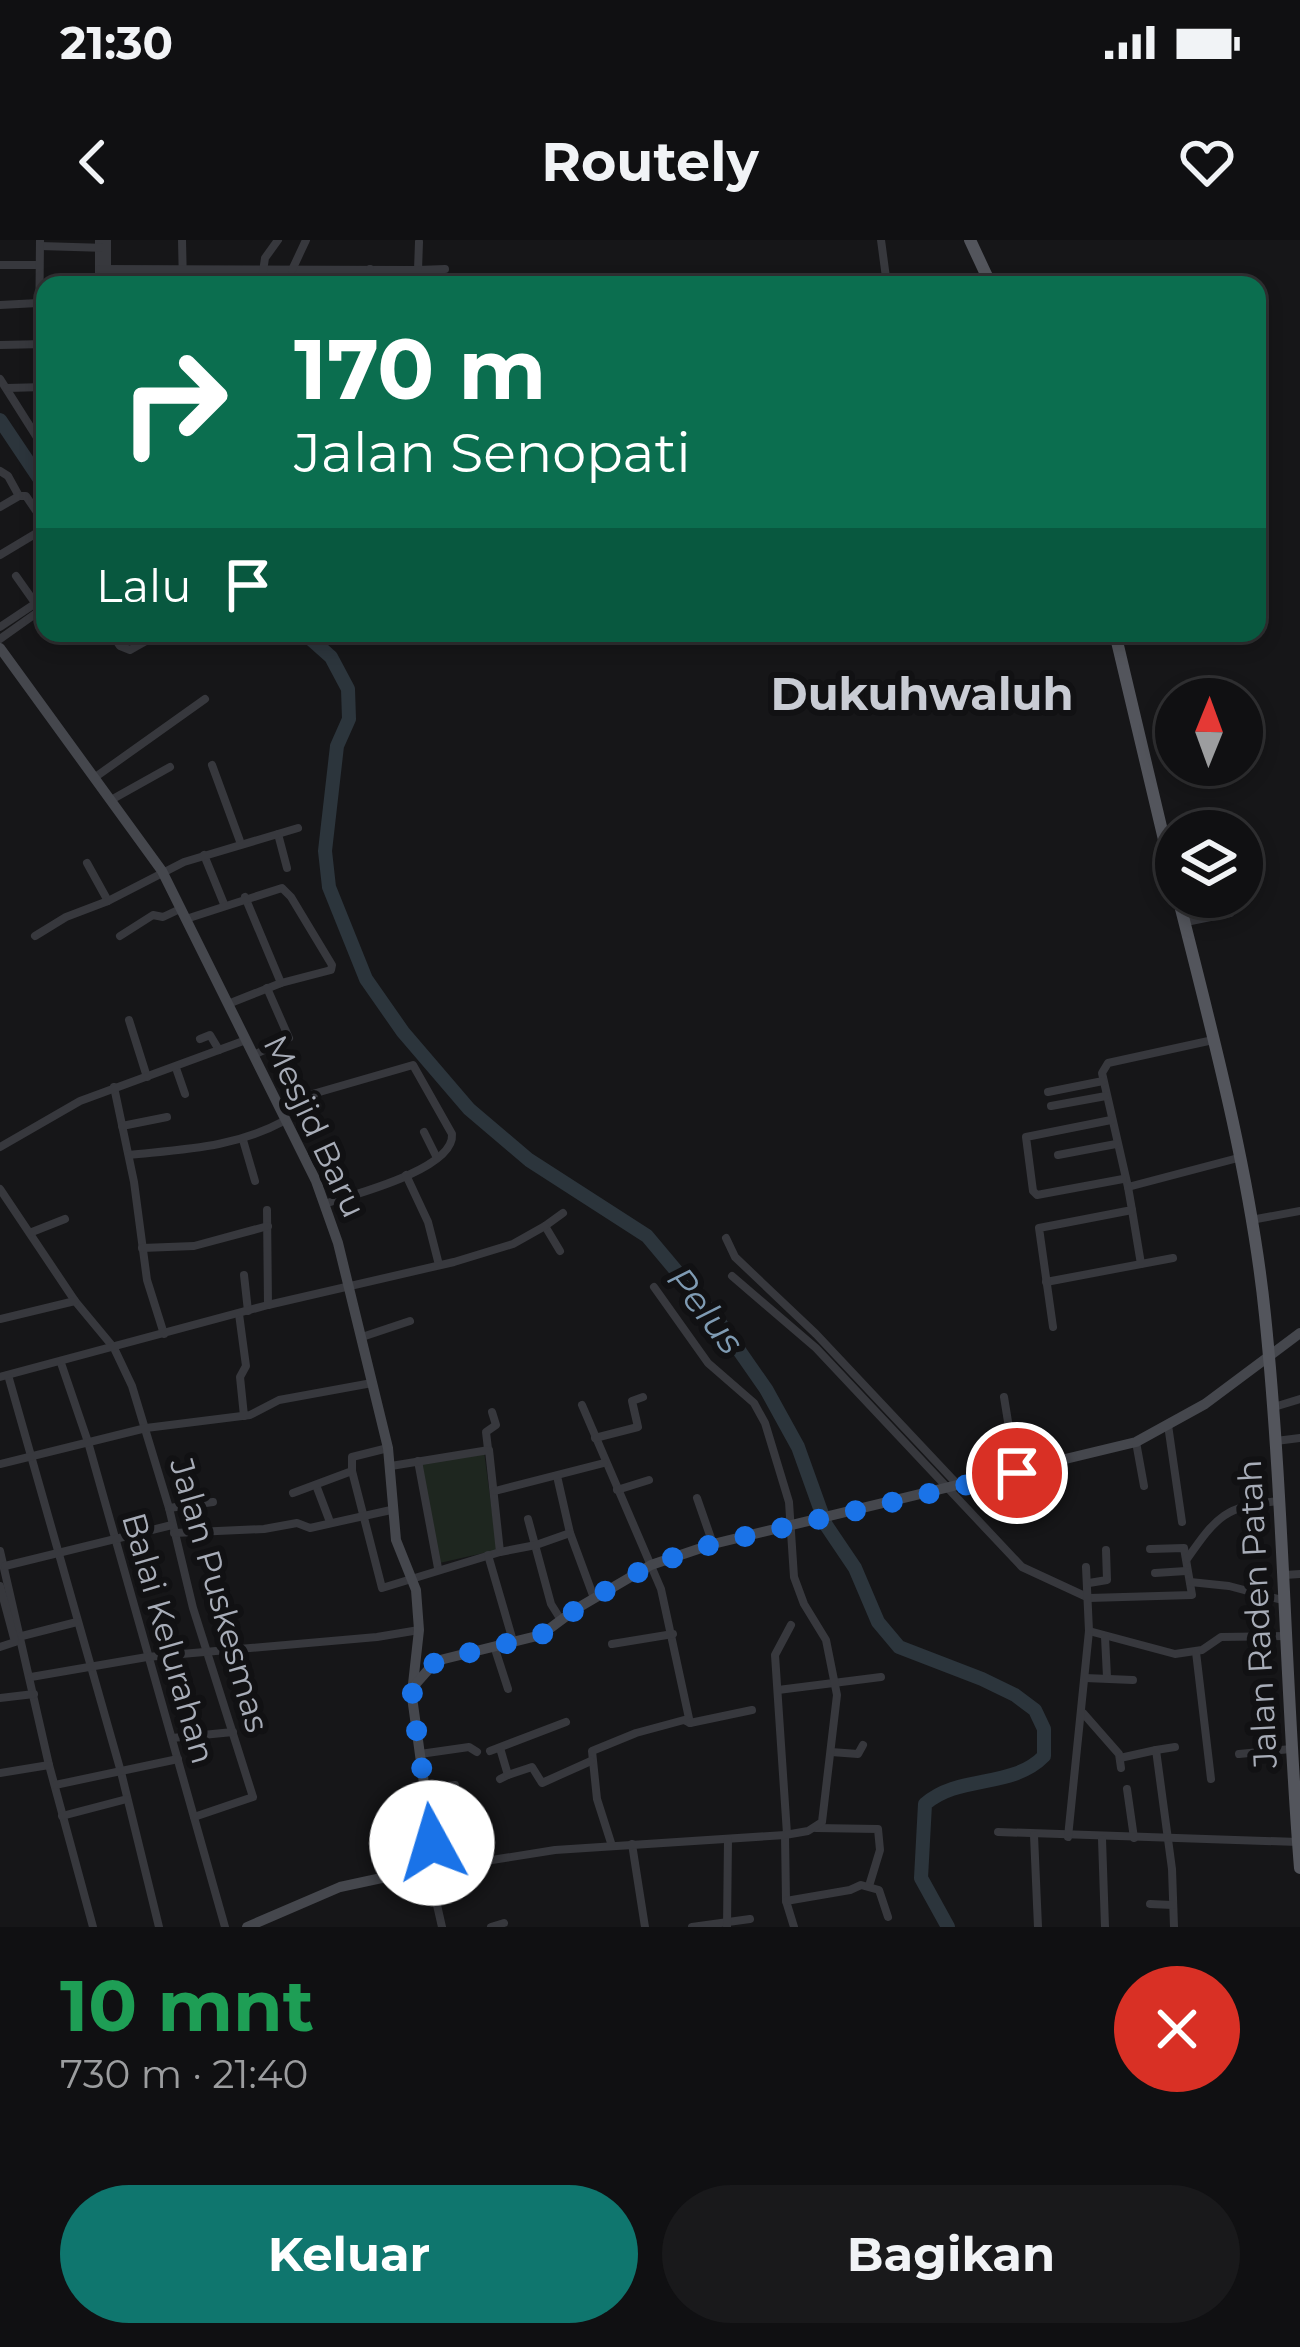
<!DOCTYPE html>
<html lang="id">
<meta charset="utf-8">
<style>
body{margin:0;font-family:Montserrat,sans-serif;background:#19191b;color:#f1f3f6;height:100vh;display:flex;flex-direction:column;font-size:45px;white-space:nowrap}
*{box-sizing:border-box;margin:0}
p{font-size:39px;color:#9c9d9f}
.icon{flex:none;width:66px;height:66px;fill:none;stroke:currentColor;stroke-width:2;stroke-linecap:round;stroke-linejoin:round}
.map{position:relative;height:1687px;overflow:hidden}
.details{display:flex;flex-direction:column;background:#101012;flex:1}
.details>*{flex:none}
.hud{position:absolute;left:36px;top:36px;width:1230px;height:366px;border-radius:24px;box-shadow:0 6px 18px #0003,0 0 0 3px #303032;background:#0b6e4f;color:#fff;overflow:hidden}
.needle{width:78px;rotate:1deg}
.controls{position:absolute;left:1155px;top:438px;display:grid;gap:24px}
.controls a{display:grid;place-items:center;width:108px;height:108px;border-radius:50%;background:#101012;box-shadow:0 6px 18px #0003,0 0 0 3px #303032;font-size:60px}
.pin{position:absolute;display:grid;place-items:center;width:102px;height:102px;color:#fff;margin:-51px;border:6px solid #fff;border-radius:50%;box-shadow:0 3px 12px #0007}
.me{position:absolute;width:132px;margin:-66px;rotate:354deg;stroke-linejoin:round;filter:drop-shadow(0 0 9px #0008)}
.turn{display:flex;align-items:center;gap:42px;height:252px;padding:0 60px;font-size:54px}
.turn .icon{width:156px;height:156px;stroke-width:2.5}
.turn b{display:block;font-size:84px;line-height:102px}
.then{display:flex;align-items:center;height:114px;padding:0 60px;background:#0003;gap:24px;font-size:45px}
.round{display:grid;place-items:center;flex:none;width:126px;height:126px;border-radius:63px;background:#19191b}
.head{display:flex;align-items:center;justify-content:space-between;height:204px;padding:0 60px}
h1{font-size:72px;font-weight:700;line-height:90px;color:#1e9e55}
.action{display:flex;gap:24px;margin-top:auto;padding:24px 60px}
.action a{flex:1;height:138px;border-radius:72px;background:#0f766e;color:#fff;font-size:48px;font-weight:700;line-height:138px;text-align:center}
.action a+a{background:#19191b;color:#f1f3f6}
.status{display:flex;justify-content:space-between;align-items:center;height:84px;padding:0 60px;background:#101012;direction:ltr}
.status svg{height:33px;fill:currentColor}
header{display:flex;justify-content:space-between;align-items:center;height:156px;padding:0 60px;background:#101012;font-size:54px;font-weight:700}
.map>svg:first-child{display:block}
</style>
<div class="status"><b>21:30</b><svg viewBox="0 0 49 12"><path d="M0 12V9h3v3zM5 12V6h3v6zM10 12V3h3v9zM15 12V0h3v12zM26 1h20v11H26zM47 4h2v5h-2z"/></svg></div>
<header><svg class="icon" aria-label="back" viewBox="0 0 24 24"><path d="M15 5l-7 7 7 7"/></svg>Routely<svg class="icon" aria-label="heart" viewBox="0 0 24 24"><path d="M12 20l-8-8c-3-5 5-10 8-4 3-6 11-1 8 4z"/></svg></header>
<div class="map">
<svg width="1300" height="1687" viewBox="0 0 1300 1687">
<rect width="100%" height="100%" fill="#161618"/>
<path fill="#1e261f" d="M475 1209 484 1211 497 1310 435 1324 419 1218Z"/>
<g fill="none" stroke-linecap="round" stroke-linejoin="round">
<g stroke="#2c353c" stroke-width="14">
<path d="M0 180 45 247"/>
<path d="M304 393 331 417 348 449 349 479 337 506 325 611 329 647 366 739 403 792 469 869 529 920 647 996 720 1083 766 1149 798 1207 826 1285 855 1328 878 1382 899 1407 982 1439 1015 1455 1035 1470 1044 1489V1516C1012 1549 959 1534 925 1564L921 1638 948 1687"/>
</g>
<g stroke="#37383d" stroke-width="8">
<path d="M99 0V45"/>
<path d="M182 0 183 45"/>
<path d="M881 0 887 45"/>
<path d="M419 2 418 30 445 29"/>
<path d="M40 6 107 8"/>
<path d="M0 25H37"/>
<path d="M100 29 418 30V45"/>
<path d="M292 30 306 0"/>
<path d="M107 45V0"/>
<path d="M261 45 265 18 278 0"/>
<path d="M370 45V29"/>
<path d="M0 65 38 63"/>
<path d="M39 104 40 0"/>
<path d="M0 105 45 104"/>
<path d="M0 139 45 210"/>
<path d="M7 148 45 147"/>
<path d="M0 231 8 236 19 256H26L45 284"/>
<path d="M0 267 19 256"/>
<path d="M0 315 45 288"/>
<path d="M16 336 45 377"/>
<path d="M0 387 45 357"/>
<path d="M57 393 63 400"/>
<path d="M111 393 120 406 130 410 160 393"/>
<path d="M0 399 45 367"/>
<path d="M212 525 241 604"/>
<path d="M94 538 205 459"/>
<path d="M111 560 170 527"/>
<path d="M278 594 287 628"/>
<path d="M204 615 224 664"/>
<path d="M87 623 108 661"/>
<path d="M245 657 281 743"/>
<path d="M186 679 282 648 291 657 332 725 331 730 281 743 228 764"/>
<path d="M1186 682 1230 673"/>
<path d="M35 696 66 677 108 661 184 622 298 588"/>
<path d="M120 696 153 675 163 677 180 669"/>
<path d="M129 780 147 837"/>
<path d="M200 799 210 795 219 810"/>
<path d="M1213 800 1108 823 1102 833 1128 947 1238 918"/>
<path d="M254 815 289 798 267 748"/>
<path d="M176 828 185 854"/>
<path d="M114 847 134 942 147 1040 164 1094"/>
<path d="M1048 852 1103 841"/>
<path d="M278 864 413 825 452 894C455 929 353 955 324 964"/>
<path d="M1051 866 1106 856"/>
<path d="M1111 880 1026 897 1033 951 1037 955 1123 939"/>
<path d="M122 886 167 877"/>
<path d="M424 892 437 918"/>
<path d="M243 900 255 941"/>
<path d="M0 907 80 861 246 800"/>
<path d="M129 915C186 909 234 908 286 880"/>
<path d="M1058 915 1116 904"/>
<path d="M406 935 428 982 439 1025"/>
<path d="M0 949 75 1061 114 1108 132 1146 169 1268 193 1368 253 1557 194 1577"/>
<path d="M267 970 268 1065"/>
<path d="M1132 970 1141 1024"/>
<path d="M1251 980 1300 971"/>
<path d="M32 992 65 979"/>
<path d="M726 998 735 1017 816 1094 958 1245"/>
<path d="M142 1008 194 1006 268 986"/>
<path d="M560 1011 545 986 563 973"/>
<path d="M244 1035 248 1071"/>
<path d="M732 1036 816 1108 1022 1327 1089 1358 1192 1355 1184 1308 1150 1309"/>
<path d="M1046 1042 1173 1018"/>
<path d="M239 1074 246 1126 240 1137 244 1176"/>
<path d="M0 1079 75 1061"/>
<path d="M1053 1087 1039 988 1132 970 1128 947"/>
<path d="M362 1097 410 1081"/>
<path d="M61 1123 88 1202 225 1687"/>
<path d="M8 1135 121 1532 159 1687"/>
<path d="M0 1137 268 1065 454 1022 513 1004 545 986"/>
<path d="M1004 1157 1016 1231"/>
<path d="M582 1165 661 1349 690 1483 684 1480 636 1493 592 1511 597 1559 612 1606"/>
<path d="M1274 1167 1300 1159"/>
<path d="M1168 1185 1182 1282"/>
<path d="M595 1198 638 1187 632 1161 643 1157"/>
<path d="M1276 1201 1300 1198"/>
<path d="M1136 1202 1144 1246"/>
<path d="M488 1209 486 1192 496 1185 492 1172"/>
<path d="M418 1221 438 1328"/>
<path d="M0 1224 146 1188 250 1175 279 1160 372 1143"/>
<path d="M352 1231 382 1348 500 1312 489 1210 391 1226"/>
<path d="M557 1236 570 1293 594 1358"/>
<path d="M316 1245 330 1282"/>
<path d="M617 1250 649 1240"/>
<path d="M495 1251 604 1223"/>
<path d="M293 1253 352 1231V1217L388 1208"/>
<path d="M697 1258 713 1304"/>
<path d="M169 1268 213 1262"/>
<path d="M528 1279 551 1364 561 1380"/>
<path d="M174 1293 264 1289 297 1283 310 1288 391 1270"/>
<path d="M0 1311 49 1525 93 1687"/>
<path d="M500 1312 536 1305 570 1293"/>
<path d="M488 1315 513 1401"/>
<path d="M1187 1319C1217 1276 1225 1266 1279 1261"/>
<path d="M5 1326 172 1285"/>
<path d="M1155 1333 1186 1331"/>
<path d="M1285 1335 1300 1334"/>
<path d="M1190 1342 1229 1346 1286 1361"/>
<path d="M1089 1343 1107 1340 1106 1310"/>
<path d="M0 1346 15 1402 0 1407"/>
<path d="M1089 1391 1175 1414 1202 1410 1221 1397 1286 1396"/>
<path d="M22 1396 77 1382"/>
<path d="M1105 1397 1107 1437"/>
<path d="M612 1404 673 1394"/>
<path d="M494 1406 508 1449"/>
<path d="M1196 1412 1211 1539"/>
<path d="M31 1437 147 1417 377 1397 419 1390"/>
<path d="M1085 1438 1133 1440"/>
<path d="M778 1450 881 1437"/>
<path d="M0 1458 34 1454"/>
<path d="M1083 1473 1119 1514 1121 1528"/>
<path d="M690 1483 752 1470"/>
<path d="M172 1498 233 1492"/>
<path d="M500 1508 508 1535 500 1539"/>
<path d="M1156 1510 1175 1507"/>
<path d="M490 1511 566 1482"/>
<path d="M831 1512 858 1514 863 1505"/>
<path d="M420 1514 469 1507 477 1512"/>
<path d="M1239 1514 1291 1509"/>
<path d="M1120 1518 1156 1510 1172 1629 1174 1687"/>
<path d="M0 1533 49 1525"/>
<path d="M508 1535 532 1527 542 1543 591 1521"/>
<path d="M55 1545 178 1519"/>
<path d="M427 1549 455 1545"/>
<path d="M1127 1549 1134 1598"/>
<path d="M62 1576 127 1559"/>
<path d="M816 1588 878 1589 880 1610 869 1646"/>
<path d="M998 1592 1298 1602"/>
<path d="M787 1594 775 1415 791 1385"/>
<path d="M785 1595 786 1661 794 1687"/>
<path d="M1034 1595 1038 1687"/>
<path d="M1068 1597 1089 1391 1086 1327"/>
<path d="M1102 1599 1105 1687"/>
<path d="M632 1604 645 1687"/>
<path d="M419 1628 429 1630 555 1610 785 1595 808 1591 822 1582 837 1455 826 1400 804 1364 794 1337 789 1262 765 1183 754 1163 708 1123 654 1047"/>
<path d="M429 1630 442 1687"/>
<path d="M786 1661 850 1650 861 1645 879 1650 888 1677"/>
<path d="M1150 1664 1173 1665"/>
<path d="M491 1687 504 1683"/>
<path d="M692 1687 750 1679"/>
<path d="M727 1687 728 1599"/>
</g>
<g stroke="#45474d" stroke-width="10">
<path d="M0 408 162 631 316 941 338 1003 388 1208 396 1300 416 1350 419 1390 413 1444"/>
<path d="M247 1687 340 1647 414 1631 429 1615 431 1594 412 1457 413 1447 436 1421 541 1395 576 1369 651 1325 713 1304 1136 1202 1205 1164 1300 1093"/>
</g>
<g stroke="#53555c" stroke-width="12">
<path d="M970 0 991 45"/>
<path d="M1115 393 1176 650"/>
<path d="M1178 657C1212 791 1251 937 1265 1075 1284 1259 1285 1444 1300 1628"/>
</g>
</g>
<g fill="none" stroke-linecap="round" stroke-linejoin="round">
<path stroke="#1a73e8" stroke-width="21" stroke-dasharray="0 37.8" d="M432 1603 412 1457 413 1447 436 1421 541 1395 588 1361 651 1325 713 1304 1017 1233"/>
</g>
<g text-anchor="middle" stroke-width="12" stroke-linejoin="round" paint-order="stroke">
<g font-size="33" fill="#a8adb8" stroke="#111113">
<text transform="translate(315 886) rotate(65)" y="12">Mesjid Baru</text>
<text transform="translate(220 1355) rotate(74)" y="12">Jalan Puskesmas</text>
<text transform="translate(1257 1374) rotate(-93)" y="12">Jalan Raden Patah</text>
<text transform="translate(169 1398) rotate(74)" y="12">Balai Kelurahan</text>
</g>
<g font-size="36" font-style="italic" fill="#7f9bb3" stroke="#111113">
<text transform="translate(706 1070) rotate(52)" y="13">Pelus</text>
</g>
<g font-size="45" font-weight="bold" fill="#c9ccd4" stroke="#111113">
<text x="922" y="470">Dukuhwaluh</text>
</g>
</g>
</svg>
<div class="controls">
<a><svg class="needle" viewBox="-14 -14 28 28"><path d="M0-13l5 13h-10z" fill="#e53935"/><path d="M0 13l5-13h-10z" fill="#9c9d9f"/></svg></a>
<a><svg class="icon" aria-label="layers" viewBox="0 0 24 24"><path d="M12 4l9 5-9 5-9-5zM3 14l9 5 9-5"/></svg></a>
</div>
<div class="pin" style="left:1017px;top:1233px;background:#d93025"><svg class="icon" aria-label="arrive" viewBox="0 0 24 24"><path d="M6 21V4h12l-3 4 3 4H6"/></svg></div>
<svg class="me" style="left:432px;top:1603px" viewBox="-20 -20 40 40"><circle r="19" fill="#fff"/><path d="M0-13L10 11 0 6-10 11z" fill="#1a73e8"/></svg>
<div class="hud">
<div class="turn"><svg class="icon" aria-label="right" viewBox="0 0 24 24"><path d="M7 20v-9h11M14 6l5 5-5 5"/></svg><div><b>170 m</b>Jalan Senopati</div></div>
<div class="then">Lalu<svg class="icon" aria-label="arrive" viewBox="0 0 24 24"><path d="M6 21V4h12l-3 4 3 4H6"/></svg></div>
</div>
</div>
<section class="details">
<div class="head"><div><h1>10 mnt</h1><p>730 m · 21:40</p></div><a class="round" style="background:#d93025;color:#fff"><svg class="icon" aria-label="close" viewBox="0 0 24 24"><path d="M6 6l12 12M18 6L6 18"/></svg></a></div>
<div class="action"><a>Keluar</a><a>Bagikan</a></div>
</section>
